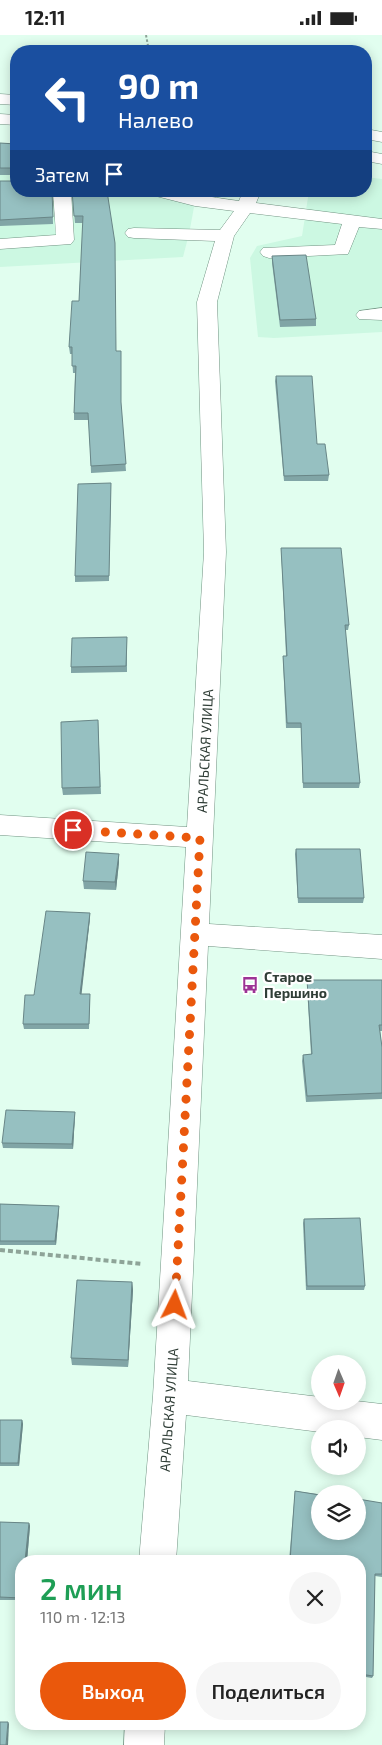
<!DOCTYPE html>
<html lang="ru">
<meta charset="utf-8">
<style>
body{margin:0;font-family:"Exo 2",sans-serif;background:#f6f6f6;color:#222;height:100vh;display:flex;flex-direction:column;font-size:19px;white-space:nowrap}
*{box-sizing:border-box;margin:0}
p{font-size:16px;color:#767676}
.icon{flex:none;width:28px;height:28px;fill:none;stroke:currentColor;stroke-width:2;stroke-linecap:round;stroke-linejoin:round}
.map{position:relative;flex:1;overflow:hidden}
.drawer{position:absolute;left:15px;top:1520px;width:351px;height:175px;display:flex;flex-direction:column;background:#fff;border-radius:20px;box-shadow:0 2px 12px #0003}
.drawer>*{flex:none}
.guide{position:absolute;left:10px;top:10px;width:362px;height:152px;border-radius:20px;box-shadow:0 2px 12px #0003;background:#1a4fa0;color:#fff;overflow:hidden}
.needle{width:32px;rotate:178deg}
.fabs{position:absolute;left:311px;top:1320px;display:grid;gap:10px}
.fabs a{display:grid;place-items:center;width:55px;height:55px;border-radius:50%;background:#fff;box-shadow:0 2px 12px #0003;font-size:25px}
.pin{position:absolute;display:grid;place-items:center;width:42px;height:42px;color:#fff;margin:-21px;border:2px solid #fff;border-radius:50%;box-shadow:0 1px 5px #0007}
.me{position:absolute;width:55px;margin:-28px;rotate:3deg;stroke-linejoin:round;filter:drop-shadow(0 0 4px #0008)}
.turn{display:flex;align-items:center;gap:18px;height:105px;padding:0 25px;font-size:22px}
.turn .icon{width:65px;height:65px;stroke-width:2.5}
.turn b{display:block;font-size:35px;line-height:42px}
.then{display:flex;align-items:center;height:48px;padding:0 25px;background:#0003;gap:10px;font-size:19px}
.round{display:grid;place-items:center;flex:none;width:52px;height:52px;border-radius:26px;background:#f6f6f6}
.summary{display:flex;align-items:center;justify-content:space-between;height:85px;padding:0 25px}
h1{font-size:30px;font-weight:600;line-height:38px;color:#1e9e55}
.cta{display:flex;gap:10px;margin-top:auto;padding:10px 25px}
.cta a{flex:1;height:58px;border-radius:30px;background:#ea580c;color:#fff;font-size:20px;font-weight:600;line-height:58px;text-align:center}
.cta a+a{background:#f6f6f6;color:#222}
.status{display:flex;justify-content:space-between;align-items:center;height:35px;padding:0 25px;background:#fff;direction:ltr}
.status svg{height:14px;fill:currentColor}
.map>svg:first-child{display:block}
</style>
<div class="status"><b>12:11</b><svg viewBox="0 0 49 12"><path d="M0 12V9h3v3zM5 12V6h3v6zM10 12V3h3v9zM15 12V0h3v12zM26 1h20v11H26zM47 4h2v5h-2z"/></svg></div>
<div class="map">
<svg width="382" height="1710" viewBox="0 0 382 1710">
<rect width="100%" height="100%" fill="#e1feef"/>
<g fill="#ccf8e2">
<path d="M0 115H16V156H197L189 199 183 222 0 232Z"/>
<path d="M366 142 382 144V297L274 303 258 302 250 223 257 211 302 201 309 156H366Z"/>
</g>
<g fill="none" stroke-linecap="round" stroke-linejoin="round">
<g stroke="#719382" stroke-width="1">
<g id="minor">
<path d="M53 156H71L74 205 71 209 0 214V204L56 200Z"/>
<path d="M149 156C180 156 209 162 239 166L243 156H261L256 168 382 184V194L359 192 348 219 269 223 263 221 260 217 263 213 335 210 342 189 250 178 234 201 217 267 226 517 209 889 382 900V924L208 911 188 1346 320 1362V1366H356L382 1369V1405L358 1402V1394H320V1397L186 1380 176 1526H139L153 1361 186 812 0 800V780L187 792 204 517 197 267 215 206 134 203 128 202 125 198 128 194 134 193 220 195 234 176 195 171 152 160Z"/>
<path d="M382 273V285L359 284 356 280 359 276Z"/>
<path d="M125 1689H165L164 1710H124Z"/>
</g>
</g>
<g stroke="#719382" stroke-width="1">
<g id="major">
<path d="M0 59 16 60V70L0 69Z"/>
<path d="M0 79 16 80V90L0 89Z"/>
<path d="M366 94 382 97V107L366 104Z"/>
<path d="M366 116 382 119V129L366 126Z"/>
</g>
</g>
<path stroke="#8ea498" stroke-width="2" stroke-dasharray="2.5 2" stroke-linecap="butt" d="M146 0 149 16"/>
<path stroke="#8ea498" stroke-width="4" stroke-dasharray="5 3" stroke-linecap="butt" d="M0 1215 142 1229"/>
<use href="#minor" fill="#fff" fill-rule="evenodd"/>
<use href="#major" fill="#fff" fill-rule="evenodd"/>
</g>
<g fill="#81a5a6">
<path d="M0 108 16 109V140H0Z"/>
<path d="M0 146 52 156 53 189 0 191Z"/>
<path d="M72 156H107L116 316 121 371 126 436 91 438 89 385H74V378L75 338H73L72 319H70L69 312 79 266 83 188H75Z"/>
<path d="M272 221 316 284V291L280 292 272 228Z"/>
<path d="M276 341 317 409 329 440 328 446H284L275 346Z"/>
<path d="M111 448 109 546 75 547V541Z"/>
<path d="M281 513 349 590 348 595H345L360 748 359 753H303L301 693H286L283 626V621H286Z"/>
<path d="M127 602V637L71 638V632Z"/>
<path d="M98 685 101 759 63 760 62 753Z"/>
<path d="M296 814 364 863 363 868H298L295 819Z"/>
<path d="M119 819V827L116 855 84 854 83 846Z"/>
<path d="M90 878V883L81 959 90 964 89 994H24L23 989 34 960Z"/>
<path d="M307 945H382V996H380L382 1012V1064L306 1067 302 1026 303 1020 311 1019 307 952Z"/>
<path d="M75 1077V1081L73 1114 3 1113 2 1108Z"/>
<path d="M0 1169 59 1171V1175L56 1210H0Z"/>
<path d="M304 1184 365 1251 364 1255H306L303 1188Z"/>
<path d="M132 1247 133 1255 128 1332 72 1330 71 1323Z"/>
<path d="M0 1385H22L23 1389 19 1431H0Z"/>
<path d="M295 1456 382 1468V1542L375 1541 373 1641 372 1643 360 1641V1526H289Z"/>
<path d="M0 1487 29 1488 30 1491 27 1526H21V1565H0Z"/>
</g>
<g fill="#698687">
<path d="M119 819V827L116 855 115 847Z"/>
<path d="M90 878V883L81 964 80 959Z"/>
<path d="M75 1077V1081L73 1114 72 1109Z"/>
<path d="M59 1171V1175L56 1210 55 1206Z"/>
<path d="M132 1247 133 1255 128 1332V1325Z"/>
<path d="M22 1385 23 1389 19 1431 18 1428Z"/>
<path d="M29 1488 30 1491 27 1526H25Z"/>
<path d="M8 1687 9 1689 8 1710H6Z"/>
</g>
<g fill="#96c0c1" stroke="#698687">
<path d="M0 108 16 109V133H0Z"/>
<path d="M0 146H16V156H52L53 182 0 185Z"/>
<path d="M72 156H107L115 208 116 316H121V367L126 429 91 431 88 378H74L76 331H72V312H69L72 266H79L83 181H74Z"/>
<path d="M306 220 316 284 280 285 272 221Z"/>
<path d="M276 341H312L317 409H325L329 440 284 441Z"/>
<path d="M111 448 109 541H75L78 449Z"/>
<path d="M281 513H341L349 590H345L360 748H303L301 688H287L283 621H287Z"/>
<path d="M127 602 126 631 71 632 72 603Z"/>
<path d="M98 685 100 752 62 753 61 687Z"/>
<path d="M296 814H360L364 863H298Z"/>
<path d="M86 817 119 819 115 847 83 846Z"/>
<path d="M46 876 90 878 80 959H90L89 989H23L25 960H34Z"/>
<path d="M307 945H382V990H379L382 1012V1058L307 1061 303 1020 312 1019Z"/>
<path d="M6 1075 75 1077 72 1109 2 1108Z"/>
<path d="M0 1169 59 1171 55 1206H0Z"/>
<path d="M360 1183 365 1251H307L304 1184Z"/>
<path d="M77 1245 132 1247 128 1325 71 1323Z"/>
<path d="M0 1385H22L18 1428H0Z"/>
<path d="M295 1456 320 1460V1496H358V1464L382 1468V1539H375L373 1641 360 1639V1526H290Z"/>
<path d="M0 1487 29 1488 25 1526H21V1563L0 1562Z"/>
<path d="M0 1687H8L6 1710H0Z"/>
</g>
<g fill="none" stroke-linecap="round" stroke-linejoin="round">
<path stroke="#ea580c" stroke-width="9" stroke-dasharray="0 16.2" d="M73 795 200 803 175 1270"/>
</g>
<defs>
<g id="bus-bare" transform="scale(1.35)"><path d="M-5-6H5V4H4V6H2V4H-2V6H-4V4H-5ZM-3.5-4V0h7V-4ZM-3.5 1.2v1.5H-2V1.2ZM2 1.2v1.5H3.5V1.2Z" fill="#9c3395" stroke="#fff" stroke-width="2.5" paint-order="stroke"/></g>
</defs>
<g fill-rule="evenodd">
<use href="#bus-bare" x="250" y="950"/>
</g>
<g text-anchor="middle" stroke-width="4.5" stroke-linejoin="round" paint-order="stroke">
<g font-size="14" fill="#303e37" stroke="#fff">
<text transform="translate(205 716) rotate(-87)" y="5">АРАЛЬСКАЯ УЛИЦА</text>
<text transform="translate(169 1375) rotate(-86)" y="5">АРАЛЬСКАЯ УЛИЦА</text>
</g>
<g font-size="14" font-weight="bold" fill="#303e37" stroke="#fff" text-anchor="start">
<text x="264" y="947">Старое<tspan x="264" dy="16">Першино</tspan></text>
</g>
</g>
</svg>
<div class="fabs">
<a><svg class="needle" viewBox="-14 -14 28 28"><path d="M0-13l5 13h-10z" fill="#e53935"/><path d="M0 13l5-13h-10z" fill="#767676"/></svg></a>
<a><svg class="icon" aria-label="sound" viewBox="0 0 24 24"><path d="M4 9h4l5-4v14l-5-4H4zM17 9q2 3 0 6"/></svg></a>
<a><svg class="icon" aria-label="layers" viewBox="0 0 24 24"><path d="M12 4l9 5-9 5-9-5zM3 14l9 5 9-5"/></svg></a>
</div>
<div class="pin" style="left:73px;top:795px;background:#d93025"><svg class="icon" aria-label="arrive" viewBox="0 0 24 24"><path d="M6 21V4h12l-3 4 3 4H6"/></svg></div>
<svg class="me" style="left:175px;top:1270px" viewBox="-20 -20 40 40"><path d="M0-17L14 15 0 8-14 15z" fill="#ea580c" stroke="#fff" stroke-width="4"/></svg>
<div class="guide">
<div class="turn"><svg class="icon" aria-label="left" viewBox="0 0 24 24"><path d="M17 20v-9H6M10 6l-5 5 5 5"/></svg><div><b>90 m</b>Налево</div></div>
<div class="then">Затем<svg class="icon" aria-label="arrive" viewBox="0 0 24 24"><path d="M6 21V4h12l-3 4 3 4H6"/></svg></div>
</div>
<section class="drawer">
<div class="summary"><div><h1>2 мин</h1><p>110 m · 12:13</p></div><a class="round"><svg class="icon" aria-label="close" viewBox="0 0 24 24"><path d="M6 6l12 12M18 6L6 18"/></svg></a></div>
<div class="cta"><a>Выход</a><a>Поделиться</a></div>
</section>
</div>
